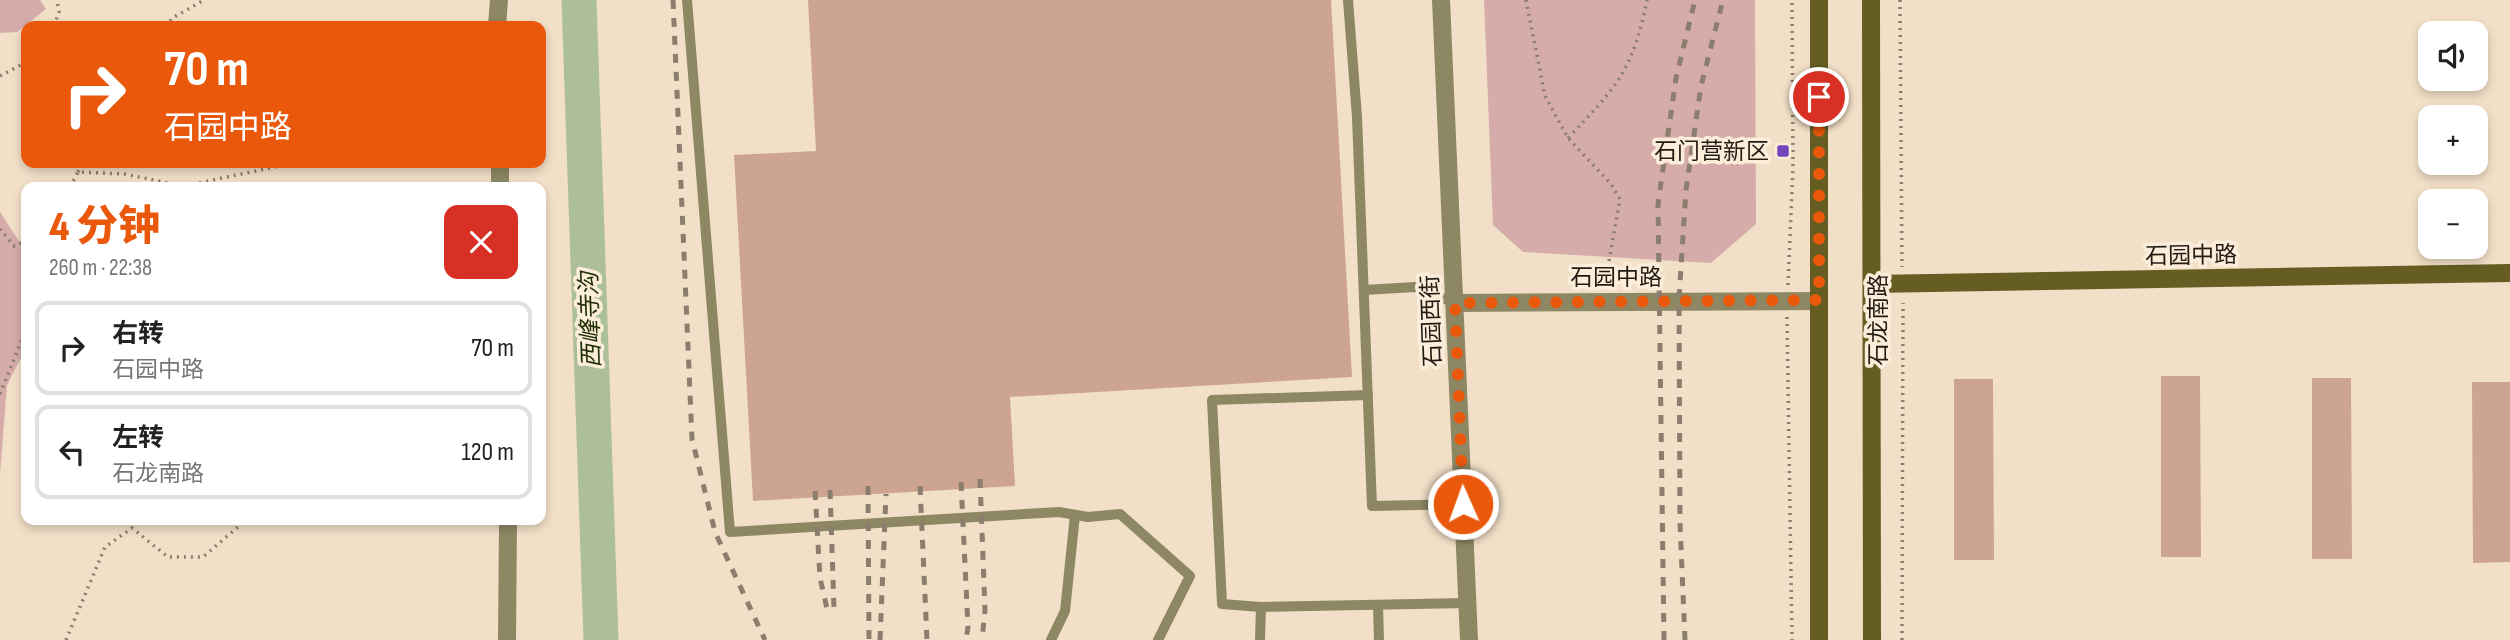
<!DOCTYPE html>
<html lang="zh">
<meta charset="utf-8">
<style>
body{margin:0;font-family:"Sofia Sans Condensed","Noto Sans SC",sans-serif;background:#f2f2f2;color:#222;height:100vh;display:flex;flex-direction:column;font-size:26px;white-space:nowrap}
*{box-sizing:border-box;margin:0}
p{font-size:23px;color:#767676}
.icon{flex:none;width:38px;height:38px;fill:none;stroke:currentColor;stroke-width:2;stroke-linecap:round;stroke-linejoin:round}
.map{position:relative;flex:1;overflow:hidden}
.details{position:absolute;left:21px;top:182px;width:525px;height:343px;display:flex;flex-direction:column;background:#fff;border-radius:14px;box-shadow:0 4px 10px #0003}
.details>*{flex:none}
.top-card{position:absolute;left:21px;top:21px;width:525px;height:147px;border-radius:14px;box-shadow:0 4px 10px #0003;background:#ea580c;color:#fff;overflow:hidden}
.controls{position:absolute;left:2418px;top:21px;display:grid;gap:14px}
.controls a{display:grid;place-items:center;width:70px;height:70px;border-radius:14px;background:#fff;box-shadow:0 4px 10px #0003;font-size:35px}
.pin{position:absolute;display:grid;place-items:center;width:60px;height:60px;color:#fff;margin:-30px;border:4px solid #fff;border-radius:50%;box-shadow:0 2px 7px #0007}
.me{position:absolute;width:77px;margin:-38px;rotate:358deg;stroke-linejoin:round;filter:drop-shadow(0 0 5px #0008)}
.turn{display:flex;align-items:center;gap:24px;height:147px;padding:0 28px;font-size:32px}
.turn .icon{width:91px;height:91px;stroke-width:2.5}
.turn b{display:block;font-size:49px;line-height:60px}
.round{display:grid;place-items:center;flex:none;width:74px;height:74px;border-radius:14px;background:#f2f2f2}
.head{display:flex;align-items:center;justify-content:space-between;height:119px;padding:0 28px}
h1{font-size:42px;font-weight:800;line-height:52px;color:#ea580c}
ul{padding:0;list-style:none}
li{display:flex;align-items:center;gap:21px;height:94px;margin:0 14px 10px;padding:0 14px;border:4px solid #e0e0e0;border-radius:14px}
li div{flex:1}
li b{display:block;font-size:26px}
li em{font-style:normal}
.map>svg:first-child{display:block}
</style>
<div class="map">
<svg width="2510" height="640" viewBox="0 0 2510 640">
<rect width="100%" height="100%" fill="#f2dfc7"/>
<g fill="#d6acab">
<path d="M0 0H40L46 9 17 32 0 33Z"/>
<path d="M1484 0H1755L1756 224 1711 263 1523 252 1493 225Z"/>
<path d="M0 212 26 252V348L7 385 0 474Z"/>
</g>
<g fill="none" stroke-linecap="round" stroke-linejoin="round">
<path stroke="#adbf99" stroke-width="35" d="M579 0 601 640"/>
</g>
<g fill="#cda490">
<path d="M808 0H1331L1352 377 1010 397 1015 486 753 501 734 155 816 151Z"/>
<path d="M2161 376H2200L2201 557H2161Z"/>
<path d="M2312 378H2351L2352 559H2312Z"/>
<path d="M1954 379H1993L1994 560H1954Z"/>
<path d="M2472 382H2510V562L2473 563Z"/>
</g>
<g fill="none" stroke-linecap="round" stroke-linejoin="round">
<g stroke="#8a7d6d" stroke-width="3.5" stroke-dasharray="2 5" stroke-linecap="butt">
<path d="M1526 0 1545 96 1568 138 1611 184 1620 199 1607 272"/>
<path d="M1900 0 1902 267"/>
<path d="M54 26 59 12 57 0"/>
<path d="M165 26 174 17 204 0"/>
<path d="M0 76 26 62"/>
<path d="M1568 138C1617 87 1633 70 1647 0"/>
<path d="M78 172 82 163"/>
<path d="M70 187 78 172 124 174 184 186 294 163"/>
<path d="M0 229 14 246 26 241"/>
<path d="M1788 285 1793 167 1792 0"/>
<path d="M1787 317 1792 640"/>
<path d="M0 394 26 329"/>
<path d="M66 640 105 547 132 528 168 557H203L246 520"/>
<path d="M1902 640 1903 303"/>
</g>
<g stroke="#8d8863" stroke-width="10">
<path d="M687 0 730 532 1059 512 1088 517 1120 514 1190 576 1158 640"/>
<path d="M1348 0 1357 117 1372 506 1463 504"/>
<path d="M1364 290 1415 287 1455 303"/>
<path d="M1378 605 1379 640"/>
<path d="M1261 607 1222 604 1212 400 1368 395"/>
<path d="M1051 640 1065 611 1075 515"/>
<path d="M1260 640 1261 607 1467 603"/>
</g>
<g stroke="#8d8863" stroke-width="18">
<path d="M1441 0 1469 640"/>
<path d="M497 26 499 0"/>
<path d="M500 187V163"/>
<path d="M1455 303 1819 301"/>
<path d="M507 640 508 520"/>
</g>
<g stroke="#655d22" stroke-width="18">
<path d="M1819 0V640"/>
<path d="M1871 0 1872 640"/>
<path d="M1872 284 2510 273"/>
</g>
<g stroke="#8b7e6e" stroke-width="5" stroke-dasharray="9 9" stroke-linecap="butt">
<path d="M673 0 692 439 715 532 765 640"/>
<path d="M980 479 985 610 982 640"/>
<path d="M961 482 968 627 966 640"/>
<path d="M868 486 869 640"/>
<path d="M920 486 927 640"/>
<path d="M830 490 834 609"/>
<path d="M815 491 820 578 828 613"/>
<path d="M880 640 886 494"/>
<path d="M1664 640 1658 204 1676 78 1695 0"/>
<path d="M1685 640 1680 523 1679 298 1686 190 1701 86 1723 0"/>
</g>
</g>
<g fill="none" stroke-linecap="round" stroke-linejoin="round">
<path stroke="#ea580c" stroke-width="12" stroke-dasharray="0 21.6" d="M1463 504 1455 303 1819 300V97"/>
</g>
<rect fill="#7445bd" stroke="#fcedda" stroke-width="2.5" x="1776" y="144" width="14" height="14" rx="3.5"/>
<g text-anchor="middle" stroke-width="7" stroke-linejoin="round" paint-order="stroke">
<g font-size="23" fill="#221b13" stroke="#fcedda" text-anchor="end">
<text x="1769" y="159">石门营新区</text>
</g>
<g font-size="23" fill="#221b13" stroke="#fcedda">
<text transform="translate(2191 255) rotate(-1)" y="8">石园中路</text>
<text x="1616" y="285">石园中路</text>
<text transform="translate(1878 320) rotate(-90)" y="8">石龙南路</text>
<text transform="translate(1431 321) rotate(-92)" y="8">石园西街</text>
</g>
<g font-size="24" font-style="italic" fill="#1f2f04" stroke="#fcedda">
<text transform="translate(590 320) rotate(-92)" y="8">西峰寺沟</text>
</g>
</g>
</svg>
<div class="controls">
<a><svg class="icon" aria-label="sound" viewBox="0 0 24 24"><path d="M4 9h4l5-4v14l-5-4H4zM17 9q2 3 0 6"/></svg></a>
<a>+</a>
<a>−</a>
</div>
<div class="pin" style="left:1819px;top:97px;background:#d93025"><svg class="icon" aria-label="arrive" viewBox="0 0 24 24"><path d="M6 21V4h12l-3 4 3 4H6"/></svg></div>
<svg class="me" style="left:1463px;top:504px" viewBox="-20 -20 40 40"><circle r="17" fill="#ea580c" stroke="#fff" stroke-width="3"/><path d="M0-11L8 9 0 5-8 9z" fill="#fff"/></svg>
<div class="top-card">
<div class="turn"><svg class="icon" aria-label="right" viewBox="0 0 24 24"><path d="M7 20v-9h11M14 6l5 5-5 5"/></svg><div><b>70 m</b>石园中路</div></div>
</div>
<section class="details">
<div class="head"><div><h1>4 分钟</h1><p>260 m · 22:38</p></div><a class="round" style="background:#d93025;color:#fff"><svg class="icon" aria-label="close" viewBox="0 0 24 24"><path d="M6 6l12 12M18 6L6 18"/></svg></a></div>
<ul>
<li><svg class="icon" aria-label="right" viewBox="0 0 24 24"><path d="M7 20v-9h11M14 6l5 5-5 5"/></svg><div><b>右转</b><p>石园中路</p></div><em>70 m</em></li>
<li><svg class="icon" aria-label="left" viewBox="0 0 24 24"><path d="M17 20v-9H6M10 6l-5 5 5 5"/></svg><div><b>左转</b><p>石龙南路</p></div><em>120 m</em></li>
</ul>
</section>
</div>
